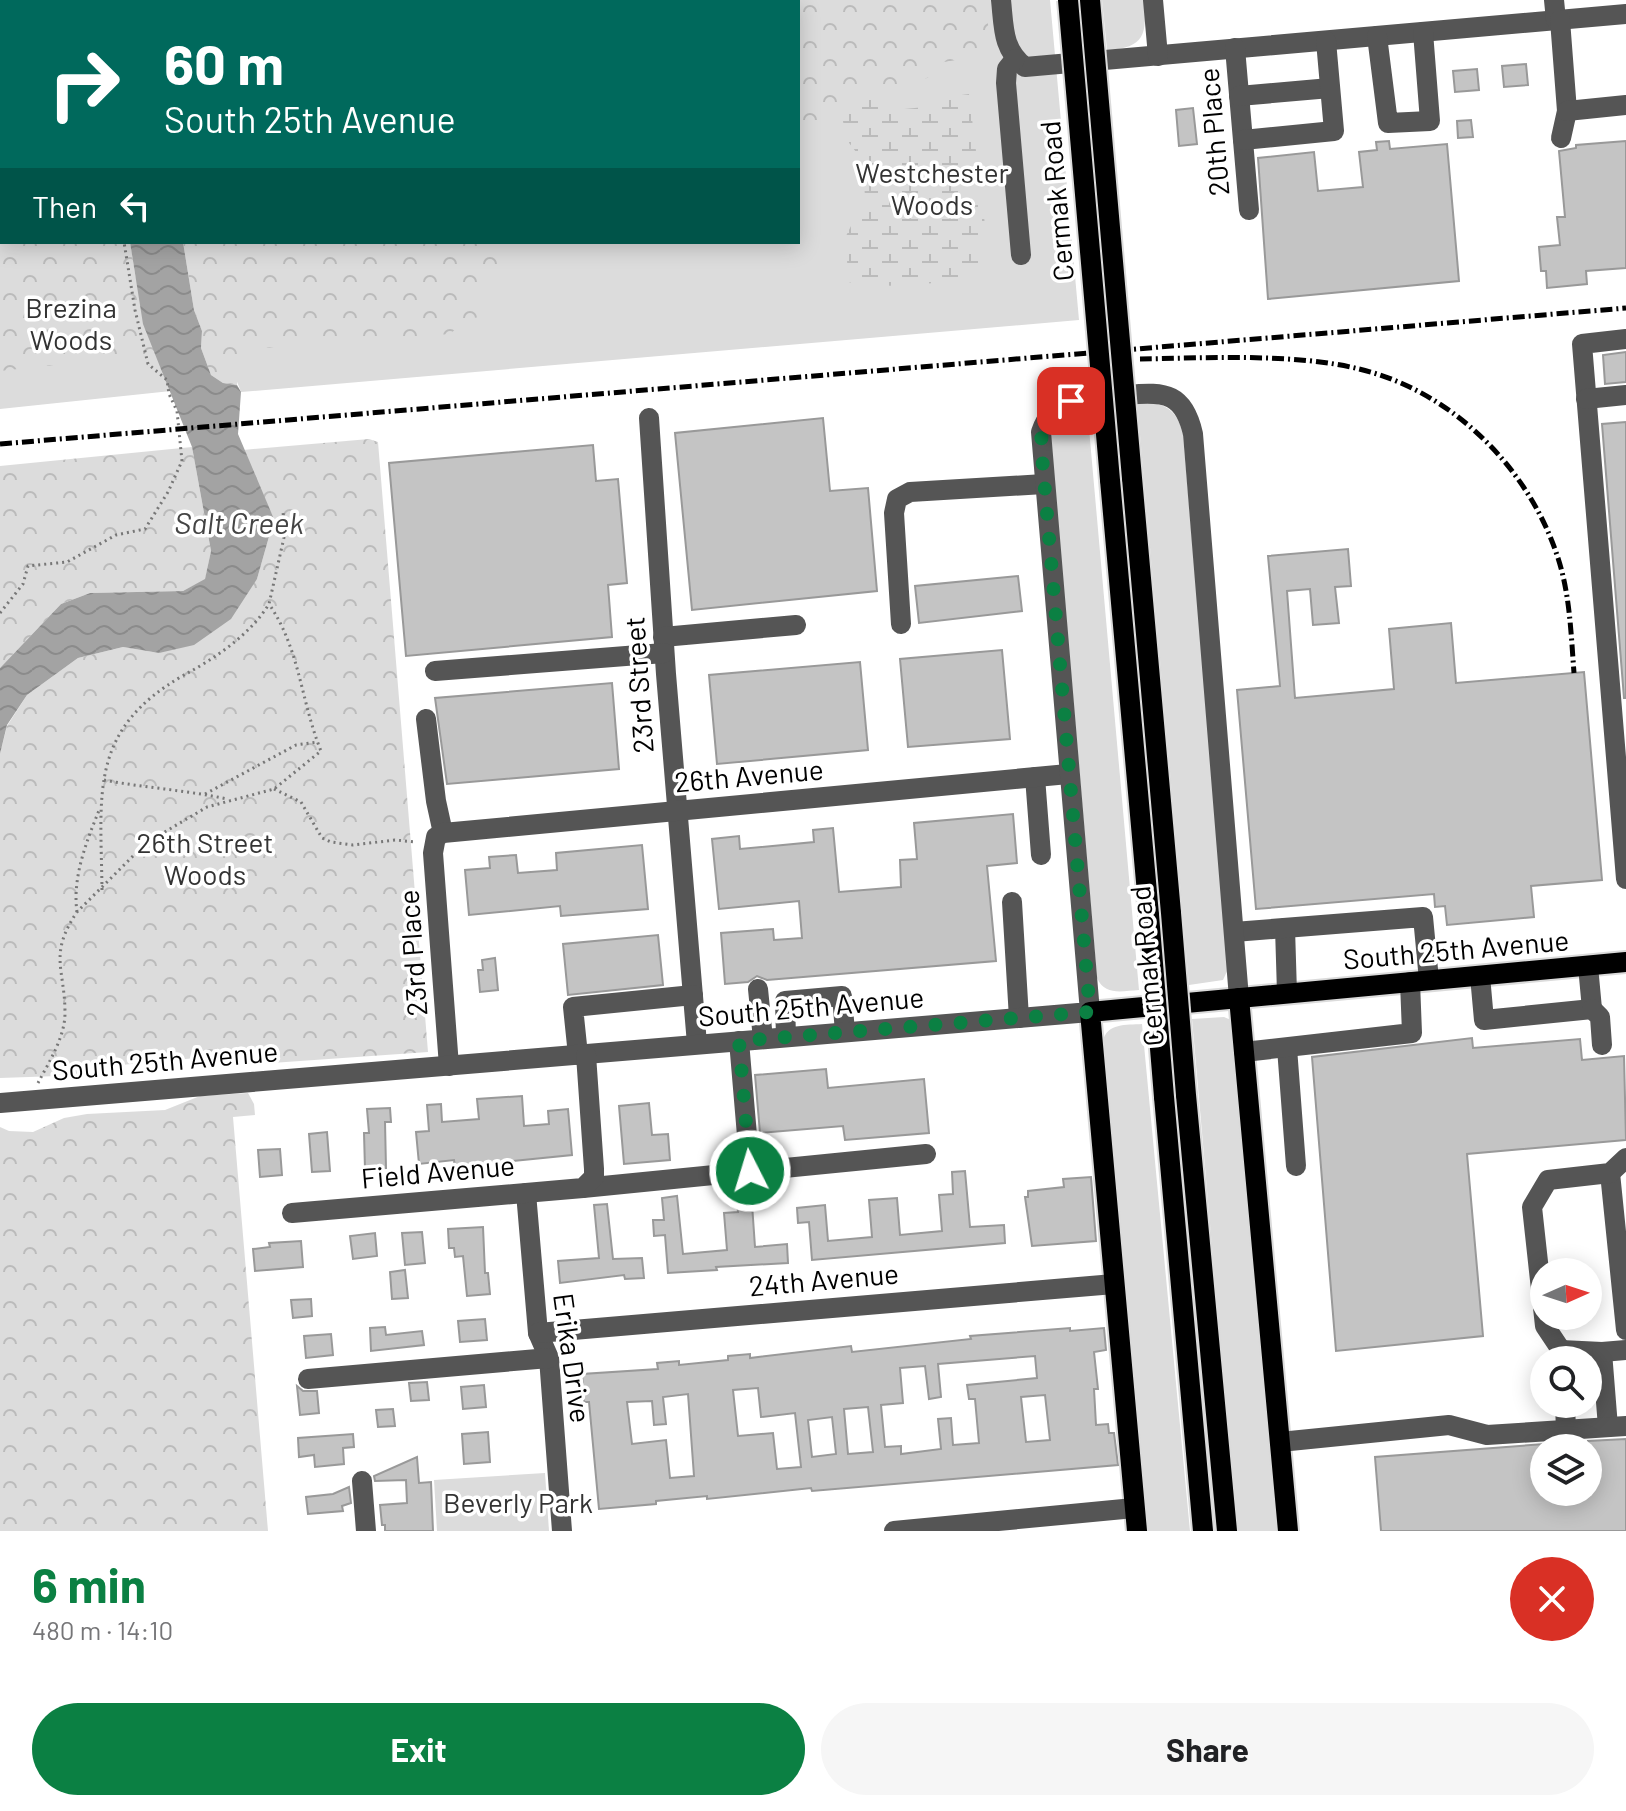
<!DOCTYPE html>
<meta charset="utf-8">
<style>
body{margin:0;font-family:Barlow,sans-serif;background:#f6f6f6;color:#202124;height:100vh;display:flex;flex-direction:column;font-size:30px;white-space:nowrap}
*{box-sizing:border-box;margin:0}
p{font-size:26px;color:#757577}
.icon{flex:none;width:44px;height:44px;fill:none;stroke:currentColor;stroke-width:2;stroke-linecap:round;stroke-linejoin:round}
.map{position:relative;height:1531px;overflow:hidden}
.drawer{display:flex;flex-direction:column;background:#fff;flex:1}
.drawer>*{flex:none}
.banner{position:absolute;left:0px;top:0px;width:800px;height:244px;box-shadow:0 4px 20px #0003;background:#00695c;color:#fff;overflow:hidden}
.needle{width:52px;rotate:87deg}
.buttons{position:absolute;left:1530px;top:1258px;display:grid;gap:16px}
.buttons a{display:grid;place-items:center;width:72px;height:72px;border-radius:50%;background:#fff;box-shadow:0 4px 20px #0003;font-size:40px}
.pin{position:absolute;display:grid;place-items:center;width:68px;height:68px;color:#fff;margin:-34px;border-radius:16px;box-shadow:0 4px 12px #0006}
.me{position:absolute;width:88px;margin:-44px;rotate:355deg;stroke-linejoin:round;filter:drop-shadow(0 0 6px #0008)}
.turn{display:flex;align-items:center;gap:28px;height:168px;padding:0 32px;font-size:36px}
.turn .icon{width:104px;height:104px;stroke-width:2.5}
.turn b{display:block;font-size:56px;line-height:68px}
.then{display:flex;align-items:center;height:76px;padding:0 32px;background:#0003;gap:16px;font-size:30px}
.round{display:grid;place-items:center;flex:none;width:84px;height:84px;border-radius:42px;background:#f6f6f6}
.overview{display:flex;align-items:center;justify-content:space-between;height:136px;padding:0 32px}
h1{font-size:48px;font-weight:700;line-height:60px;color:#0b8043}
.button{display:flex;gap:16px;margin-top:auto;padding:16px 32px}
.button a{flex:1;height:92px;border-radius:48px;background:#0b8043;color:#fff;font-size:32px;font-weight:700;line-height:92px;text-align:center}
.button a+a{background:#f6f6f6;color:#202124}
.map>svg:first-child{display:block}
</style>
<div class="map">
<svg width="1626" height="1531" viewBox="0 0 1626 1531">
<defs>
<pattern id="forest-crowns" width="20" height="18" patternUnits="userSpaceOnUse" patternTransform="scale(2)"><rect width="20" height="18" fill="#dcdcdc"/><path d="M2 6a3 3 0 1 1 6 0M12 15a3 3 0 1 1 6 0" fill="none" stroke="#bbb"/></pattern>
<pattern id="wetland-marsh" width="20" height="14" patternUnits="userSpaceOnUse" patternTransform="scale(2)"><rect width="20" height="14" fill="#dcdcdc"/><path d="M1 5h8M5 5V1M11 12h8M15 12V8" fill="none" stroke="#bbb"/></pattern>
<pattern id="water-waves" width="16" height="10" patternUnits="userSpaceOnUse" patternTransform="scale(2)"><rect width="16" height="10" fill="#a3a3a3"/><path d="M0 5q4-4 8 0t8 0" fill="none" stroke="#8b8b8b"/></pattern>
</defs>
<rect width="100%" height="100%" fill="#fff"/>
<g fill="#dcdcdc">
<path d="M0 0H122L2 2V242H130L134 272 171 391 0 409Z"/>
<path d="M187 0H1050L1079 320 241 392 183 242H798V2Z"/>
<path d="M1102 0H1144C1147 34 1145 48 1107 50Z"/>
<path d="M1137 401C1163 403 1177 407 1183 435L1229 967 1223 980 1189 985Z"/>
<path d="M1087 406 1139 990C1122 991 1105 996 1097 978L1050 431 1065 413Z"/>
<path d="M1224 1017 1231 1020 1280 1531H1237L1192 1019Z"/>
<path d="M1142 1024 1190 1531H1146L1103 1041C1107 1023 1126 1025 1142 1024Z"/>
<path d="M545 1473 549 1531H437L434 1480Z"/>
</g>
<g fill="url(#forest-crowns)">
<path d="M0 0H122L2 2V242H130L143 324 156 354 0 371Z"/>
<path d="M187 0H986L989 36 981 56 944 62C931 79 923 83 901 80L893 94 858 88 845 90C825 123 840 124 798 137V2H187Z"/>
<path d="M183 242H497L502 253 501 268 488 276H479L475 292 487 304 480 317 467 319 450 334 252 349 238 363 237 385 223 383 211 375 201 348 202 331 194 310Z"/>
<path d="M369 439 378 442 428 1052 229 1066 207 1057 110 1066 87 1075 0 1078V754L7 726 27 695 78 658 123 647 159 653 257 579 274 519 243 450Z"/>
<path d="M192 447 211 551 205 580 183 591 90 593 61 604 0 668V466Z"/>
<path d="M248 1093 254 1104 255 1115 233 1117 268 1531H0V1127L9 1131 33 1132 64 1118 87 1114 165 1110 200 1096Z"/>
</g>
<path fill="url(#wetland-marsh)" d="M969 94 985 225 977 276C932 284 894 290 848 282L846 236 865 198 863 161 846 139 842 115 851 98H869L894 110 925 107 946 97Z"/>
<path fill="url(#water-waves)" d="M130 242H183L194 310 202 331 201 348 211 375 223 383 237 385 241 392 238 434 274 519 257 579 231 619 194 645 159 653 123 647 78 658 27 695 7 725 0 754V668L61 604 90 593 183 591 205 579 211 551 192 447 143 324Z"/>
<g fill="#c4c4c4" stroke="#999" stroke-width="2" fill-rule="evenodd">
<path d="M1526 64 1528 85 1504 87 1502 66Z"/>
<path d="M1477 69 1479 90 1455 92 1453 71Z"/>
<path d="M1193 108 1197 144 1179 146 1176 110Z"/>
<path d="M1471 120 1473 137 1458 138 1457 121Z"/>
<path d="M1389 141 1390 149 1447 144 1459 281 1268 299 1258 158 1314 152 1318 191 1363 187 1359 152 1377 150 1376 142Z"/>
<path d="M1626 141V268L1586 271 1587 284 1547 288 1546 271H1541L1539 247 1560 245 1557 217H1565L1559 151 1576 148V145Z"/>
<path d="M1626 352V382L1605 384 1603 355Z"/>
<path d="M823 418 830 491 868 488 877 591 692 610 675 433Z"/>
<path d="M1626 422V698H1624L1602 424Z"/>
<path d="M593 445 596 481 618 479 627 583 608 585 612 637 406 656 389 463Z"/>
<path d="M1348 549 1351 586 1335 587 1339 623 1313 625 1310 589 1287 591 1295 698 1394 689 1389 629 1451 623 1456 683 1584 672 1602 880 1531 886 1534 917 1447 925 1445 906 1435 907 1434 894 1256 909 1237 690 1280 686 1268 556Z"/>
<path d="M1018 576 1022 611 919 623 915 586Z"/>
<path d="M1002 650 1010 739 908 747 900 659Z"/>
<path d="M860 662 868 750 717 764 709 675Z"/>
<path d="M612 683 619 769 447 784 435 698Z"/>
<path d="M1013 814 1017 863 987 866 996 961 767 980 757 976 748 982 725 984 721 933 773 929 774 940 802 938 799 901 719 909 712 839 739 836 740 849 814 842 813 830 833 828 839 892 901 887 900 860 917 859 914 823Z"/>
<path d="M642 845 648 909 561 916 560 906 469 915 465 870 490 868 489 857 516 855 518 873 557 870 556 853Z"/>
<path d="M658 935 663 985 568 995 563 944Z"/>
<path d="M495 958 498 990 480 992 478 970H483L482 960Z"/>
<path d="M1472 1038 1473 1048 1580 1039 1582 1060 1624 1056 1626 1140 1467 1154 1483 1336 1336 1351 1312 1057Z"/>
<path d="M826 1069 828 1088 924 1079 929 1133 845 1140 843 1126 760 1133 755 1075Z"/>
<path d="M522 1096 524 1126 549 1124 548 1111 568 1109 572 1155 455 1167 454 1160 419 1164 416 1132 429 1131 427 1105 441 1104 442 1122 479 1119 477 1099Z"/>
<path d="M649 1103 652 1135 668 1134 670 1160 624 1164 619 1106Z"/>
<path d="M390 1108 391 1122H385L386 1168 365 1169 364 1133H369L367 1109Z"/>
<path d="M327 1132 330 1171 312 1172 309 1134Z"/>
<path d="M280 1149 282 1175 260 1177 258 1150Z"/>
<path d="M965 1171 970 1227 1004 1225 1005 1243 812 1260 809 1222 798 1223 797 1208 825 1205 828 1241 872 1237 869 1200 897 1198 900 1235 942 1231 939 1195 953 1194 952 1172Z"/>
<path d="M1091 1177 1096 1241 1032 1246 1025 1197H1028V1191L1064 1187 1063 1179Z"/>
<path d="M773 1190 774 1202 752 1204 755 1247 787 1244 788 1263 716 1267 717 1270 668 1273 665 1235 654 1236 653 1220H664L662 1198 677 1196 683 1254 727 1250 724 1213 738 1212 736 1193Z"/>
<path d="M607 1204 613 1259 642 1258 644 1278 625 1279 624 1275 560 1283 558 1261 599 1258 594 1205Z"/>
<path d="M483 1227 485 1273H488L490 1294 467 1296 463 1256 455 1257 454 1248H449L448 1229Z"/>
<path d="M422 1232 425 1263 405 1265 402 1233Z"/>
<path d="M375 1233 377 1256 353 1259 350 1236Z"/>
<path d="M301 1241 303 1267 255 1271 253 1249 270 1247 269 1243Z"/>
<path d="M405 1270 408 1298 392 1299 390 1272Z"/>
<path d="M311 1299 312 1316 293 1318 291 1300Z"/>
<path d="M485 1319 487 1340 460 1342 458 1321Z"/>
<path d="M385 1327 386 1335 422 1331 424 1345 371 1351 370 1328Z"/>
<path d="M1070 1328V1331L1104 1328 1106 1350 1094 1352 1098 1389H1094L1096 1425 1108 1424 1109 1433H1114L1118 1465 812 1491 811 1488 707 1499V1496L656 1501V1504L599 1509 589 1402H584L582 1374 658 1369 657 1363 679 1361V1365L728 1360V1356L750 1354V1358L851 1346 852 1352 971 1339 970 1336ZM1035 1356 1037 1378 967 1385 969 1399H975L979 1443 953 1445 951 1418 938 1419 941 1449 901 1454V1446L885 1447 881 1405 903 1403 900 1368 925 1366 929 1399 941 1397 938 1364ZM758 1388 761 1417 795 1413 801 1467 777 1469 773 1433 738 1436 733 1390ZM688 1394 694 1476 670 1478 666 1440 632 1444 627 1402 652 1401 654 1425 666 1424 663 1397ZM1045 1395 1050 1440 1026 1442 1021 1397ZM868 1407 873 1452 848 1454 844 1409ZM832 1417 836 1454 812 1457 808 1420Z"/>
<path d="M331 1334 333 1355 306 1358 304 1336Z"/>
<path d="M427 1382 429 1400 411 1401 409 1383Z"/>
<path d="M484 1385 486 1407 463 1409 461 1387Z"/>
<path d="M297 1386 303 1391H317L319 1413 300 1415Z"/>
<path d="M393 1409 395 1426 378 1427 376 1410Z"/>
<path d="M488 1432 490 1462 464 1464 462 1434Z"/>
<path d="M353 1434 354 1447 343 1448 344 1464 315 1467 314 1455 299 1457 298 1438Z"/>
<path d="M1626 1439V1531H1381L1375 1457 1544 1444V1492H1588V1441Z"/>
<path d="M417 1457 419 1483 431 1482 433 1531H385V1525H382L380 1505 407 1503 406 1480 375 1481 374 1476Z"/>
<path d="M349 1487 351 1503 342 1506 343 1511 308 1514 306 1497 333 1494Z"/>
</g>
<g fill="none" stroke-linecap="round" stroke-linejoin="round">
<g stroke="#dbdbdb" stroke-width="24">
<g id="major">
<path d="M1132 478 1171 913"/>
<path d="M1110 480 1149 915"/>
<path d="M1239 998 1288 1531"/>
<path d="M1186 1095 1227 1531"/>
<path d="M1164 1097 1203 1531"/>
<path d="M1137 1531 1090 1012 1626 962"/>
</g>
</g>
<g stroke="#777" stroke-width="3" stroke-dasharray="2 4" stroke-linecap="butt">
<path d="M83 0V2"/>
<path d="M116 2V0"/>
<path d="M0 227 2 225"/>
<path d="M0 613 23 584 28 566 67 562 116 535 145 529 168 492 182 461 177 411 169 394 167 380 148 364 135 310 124 242"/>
<path d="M104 780C145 788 186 790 227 799"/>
<path d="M274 789 301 802 322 838 331 842 353 845 395 840 416 842"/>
<path d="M205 794 296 745 317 742"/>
<path d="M102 890C101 793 88 730 184 675 214 659 250 635 269 604L285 533 283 512"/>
<path d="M77 912C72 877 87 840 100 808"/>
<path d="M38 1083C49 1062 65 1037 65 1013 65 969 48 955 77 912L146 843 207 807 274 789 321 751C301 702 300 649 269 604"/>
</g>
<g stroke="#555" stroke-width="20">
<path d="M1001 0C1004 27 1002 49 1025 67L1626 14"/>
<path d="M1153 0 1158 56"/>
<path d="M1554 0 1556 20"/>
<path d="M1560 20 1567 111 1561 138"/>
<path d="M1377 36 1388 123 1430 121 1423 32"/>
<path d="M1235 48 1249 210"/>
<path d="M1015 59 1007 69 1006 83 1021 255"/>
<path d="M1239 96 1330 88"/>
<path d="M1567 111 1626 105"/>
<path d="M1243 140 1334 131 1326 41"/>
<path d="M1626 339 1582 344 1626 879"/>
<path d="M1586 399 1626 395"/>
<path d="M649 418 666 674 697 1044"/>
<path d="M901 624 894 513 897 499 910 492 1044 484"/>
<path d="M663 637 796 625"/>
<path d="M435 671 664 653"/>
<path d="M426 719 436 801 443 833"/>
<path d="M1035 777 1041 855"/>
<path d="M1012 902 1019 1018"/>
<path d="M1285 928 1287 993"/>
<path d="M1234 932 1423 917 1429 980"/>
<path d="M1480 976 1484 1020 1592 1009 1588 966"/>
<path d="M758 989 763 1039"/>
<path d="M1592 1009 1600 1017 1602 1045"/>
<path d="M786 1037 785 1001 842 996 845 1032"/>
<path d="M739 1041 750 1171"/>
<path d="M1287 1048 1296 1166"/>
<path d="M1244 1052 1412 1033 1410 982"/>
<path d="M578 1055 573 1007 693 995"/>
<path d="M449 1066 433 853 436 837 443 833 1068 774"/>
<path d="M0 1103 1090 1012 1041 432C1047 415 1054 407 1071 401 1090 399 1109 397 1128 395 1166 391 1184 394 1193 434L1239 998"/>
<path d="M1610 1173 1626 1330"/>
<path d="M583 1188 926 1154"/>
<path d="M526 1193 538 1333 549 1358 562 1531"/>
<path d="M292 1213 583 1188 594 1177V1169L586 1055"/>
<path d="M538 1333 1114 1284"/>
<path d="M1561 1350 1602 1352 1608 1427"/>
<path d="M1602 1352 1626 1350"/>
<path d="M1562 1360 1561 1350 1545 1326 1532 1207 1548 1180 1610 1173 1626 1158"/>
<path d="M308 1379 549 1358"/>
<path d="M1565 1404 1566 1430"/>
<path d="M1280 1442 1449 1425 1487 1435 1626 1426"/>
<path d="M362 1481 366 1531"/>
<path d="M894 1531 1134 1508"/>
</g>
<use href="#major" stroke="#000" stroke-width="20"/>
<g stroke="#000" stroke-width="5" stroke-dasharray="12 4 2 4" stroke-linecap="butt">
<path d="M1140 359C1206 358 1295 353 1359 369 1452 391 1529 468 1558 558 1570 595 1571 634 1574 673"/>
<path d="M0 444 1626 308"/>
</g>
<g stroke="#dbdbdb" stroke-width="24" stroke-linecap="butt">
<g id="major-bridge">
<path d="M1068 0 1110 480"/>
<path d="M1090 0 1132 478"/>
<path d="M1171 913 1186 1095"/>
<path d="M1149 915 1164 1097"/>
</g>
</g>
<use href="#major-bridge" stroke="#000" stroke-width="20"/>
</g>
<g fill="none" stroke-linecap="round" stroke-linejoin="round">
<path stroke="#0b8043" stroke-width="14" stroke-dasharray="0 25.2" d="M750 1171 739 1041 1090 1012 1041 444C1042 422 1050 409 1071 401"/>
</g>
<g text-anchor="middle" stroke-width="7" stroke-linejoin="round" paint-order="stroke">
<g font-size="28" fill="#000" stroke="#fff">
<text transform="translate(1214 132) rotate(-95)" y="10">20th Place</text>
<text transform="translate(1057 201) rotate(-95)" y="10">Cermak Road</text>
<text transform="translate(639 685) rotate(-94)" y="10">23rd Street</text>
<text transform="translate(749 776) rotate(-5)" y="10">26th Avenue</text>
<text transform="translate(1456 950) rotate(-5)" y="10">South 25th Avenue</text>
<text transform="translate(413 953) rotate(-94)" y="10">23rd Place</text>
<text transform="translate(1147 966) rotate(-95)" y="10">Cermak Road</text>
<text transform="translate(811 1007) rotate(-5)" y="10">South 25th Avenue</text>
<text transform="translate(165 1061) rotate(-5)" y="10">South 25th Avenue</text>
<text transform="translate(438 1172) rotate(-5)" y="10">Field Avenue</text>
<text transform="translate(824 1280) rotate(-5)" y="10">24th Avenue</text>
<text transform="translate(572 1358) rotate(82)" y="10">Erika Drive</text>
</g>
<g font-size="28" fill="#333" stroke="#fff">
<text x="932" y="183">Westchester<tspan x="932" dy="32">Woods</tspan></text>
<text x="71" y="318">Brezina<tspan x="71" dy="32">Woods</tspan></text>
<text x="205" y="853">26th Street<tspan x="205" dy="32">Woods</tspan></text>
<text x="518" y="1513">Beverly Park</text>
</g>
<g font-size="30" font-style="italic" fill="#444" stroke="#fff">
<text x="239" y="534">Salt Creek</text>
</g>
</g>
</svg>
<div class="buttons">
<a><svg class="needle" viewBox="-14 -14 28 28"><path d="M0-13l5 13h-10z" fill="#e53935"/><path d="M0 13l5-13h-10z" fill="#757577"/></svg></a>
<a><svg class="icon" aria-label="search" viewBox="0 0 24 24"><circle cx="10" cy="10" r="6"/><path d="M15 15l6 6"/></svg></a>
<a><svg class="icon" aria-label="layers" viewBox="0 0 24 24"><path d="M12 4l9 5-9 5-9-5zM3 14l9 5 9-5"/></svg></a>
</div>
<div class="pin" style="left:1071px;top:401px;background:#d93025"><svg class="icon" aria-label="arrive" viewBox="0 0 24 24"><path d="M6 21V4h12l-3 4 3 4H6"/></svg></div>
<svg class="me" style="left:750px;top:1171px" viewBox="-20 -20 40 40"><circle r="17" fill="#0b8043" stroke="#fff" stroke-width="3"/><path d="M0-11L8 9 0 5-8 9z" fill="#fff"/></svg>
<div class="banner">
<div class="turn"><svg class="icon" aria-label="right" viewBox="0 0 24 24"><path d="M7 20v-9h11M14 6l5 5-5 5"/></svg><div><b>60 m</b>South 25th Avenue</div></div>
<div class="then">Then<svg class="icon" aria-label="left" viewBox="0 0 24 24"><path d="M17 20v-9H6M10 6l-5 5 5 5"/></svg></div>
</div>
</div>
<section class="drawer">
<div class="overview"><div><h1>6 min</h1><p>480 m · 14:10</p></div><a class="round" style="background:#d93025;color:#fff"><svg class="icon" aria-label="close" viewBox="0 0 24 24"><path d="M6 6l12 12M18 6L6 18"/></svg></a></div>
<div class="button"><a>Exit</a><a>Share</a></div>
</section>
